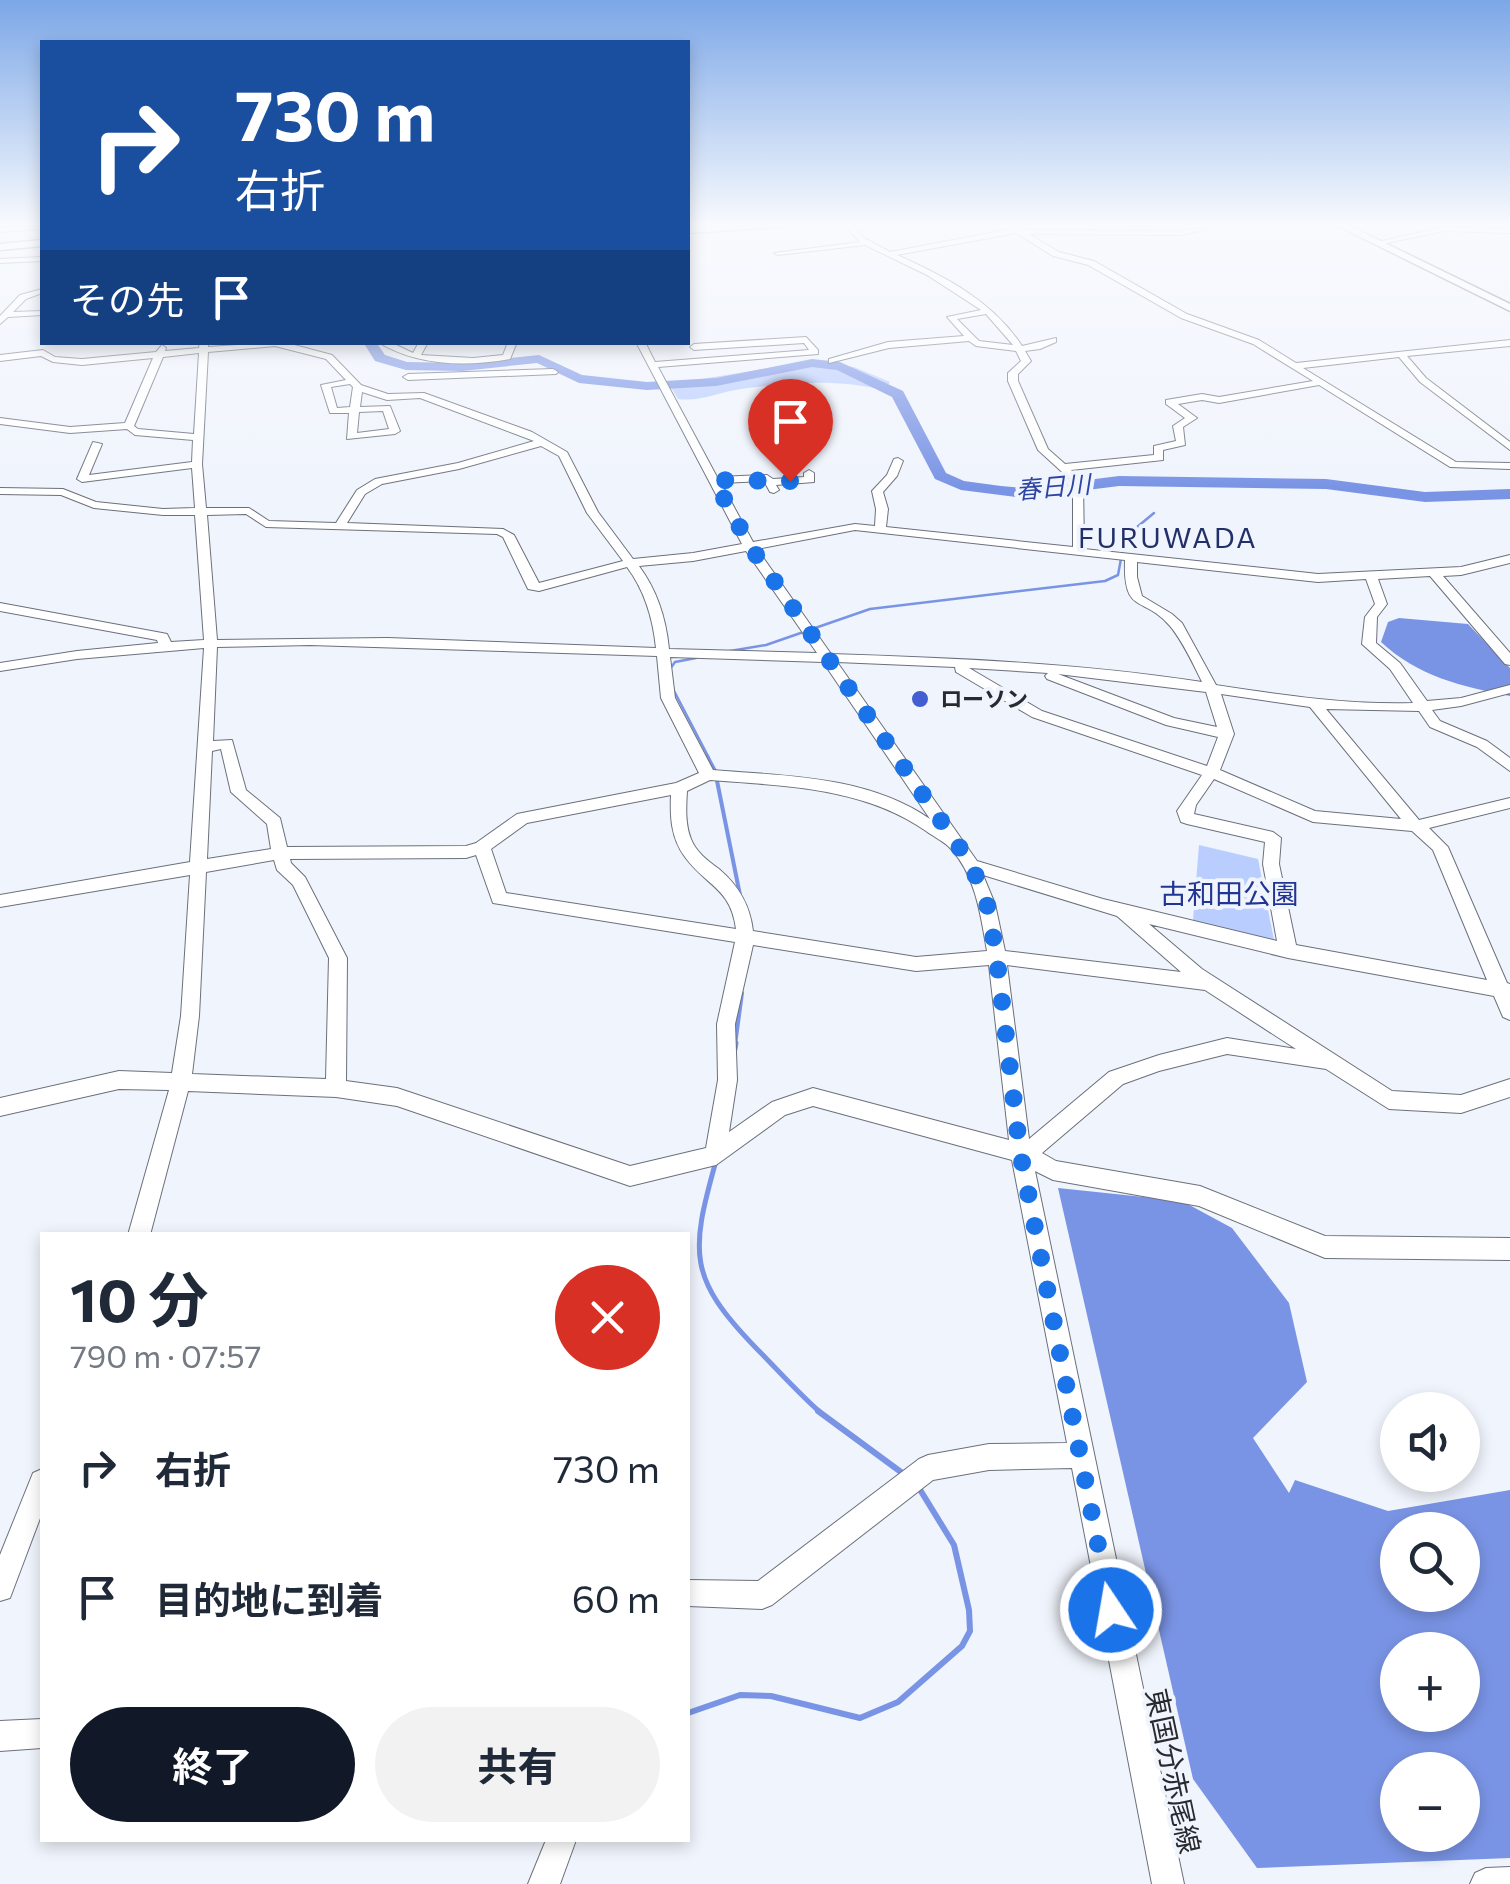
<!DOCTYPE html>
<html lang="ja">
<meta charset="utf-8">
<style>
body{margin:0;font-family:Commissioner,"Noto Sans JP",sans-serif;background:#f2f2f3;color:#1f2937;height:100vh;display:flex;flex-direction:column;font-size:38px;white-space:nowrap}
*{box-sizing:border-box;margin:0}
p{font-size:32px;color:#747a83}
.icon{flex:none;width:55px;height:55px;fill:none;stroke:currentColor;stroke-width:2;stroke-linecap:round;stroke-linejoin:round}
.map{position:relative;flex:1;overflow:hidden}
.details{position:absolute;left:40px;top:1232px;width:650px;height:610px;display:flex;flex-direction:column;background:#fff;border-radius:0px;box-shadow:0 5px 15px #0003}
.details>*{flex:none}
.hud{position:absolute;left:40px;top:40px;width:650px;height:305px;border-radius:0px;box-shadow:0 5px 15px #0003;background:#1a4fa0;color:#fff;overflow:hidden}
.buttons{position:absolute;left:1380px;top:1392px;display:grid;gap:20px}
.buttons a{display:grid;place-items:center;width:100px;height:100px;border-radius:50%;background:#fff;box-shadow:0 5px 15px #0003;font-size:50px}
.pin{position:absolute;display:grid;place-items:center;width:85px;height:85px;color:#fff;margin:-102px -42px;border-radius:50% 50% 50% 0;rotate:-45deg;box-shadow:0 0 10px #0007}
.pin .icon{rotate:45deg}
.me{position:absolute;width:110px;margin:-55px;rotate:348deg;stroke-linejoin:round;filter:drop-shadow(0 0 8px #0008)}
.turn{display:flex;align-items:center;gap:35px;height:210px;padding:0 30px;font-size:45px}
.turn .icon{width:130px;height:130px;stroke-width:2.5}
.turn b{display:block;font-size:70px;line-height:85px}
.then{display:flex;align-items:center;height:95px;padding:0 30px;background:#0003;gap:20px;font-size:38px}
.round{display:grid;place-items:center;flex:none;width:105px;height:105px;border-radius:52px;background:#f2f2f3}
.head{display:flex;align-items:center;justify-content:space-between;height:170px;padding:0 30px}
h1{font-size:60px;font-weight:700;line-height:75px}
.primary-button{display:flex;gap:20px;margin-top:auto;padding:20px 30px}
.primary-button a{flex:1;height:115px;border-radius:60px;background:#111827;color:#fff;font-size:40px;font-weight:700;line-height:115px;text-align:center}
.primary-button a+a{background:#f2f2f3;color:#1f2937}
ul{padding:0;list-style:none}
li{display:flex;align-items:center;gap:30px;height:130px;padding:0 30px}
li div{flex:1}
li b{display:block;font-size:38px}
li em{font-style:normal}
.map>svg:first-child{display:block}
</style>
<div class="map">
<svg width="1510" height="1884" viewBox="0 0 1510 1884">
<rect width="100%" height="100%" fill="#f0f4fc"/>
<g fill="#bacdff">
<path d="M814 361 854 367 890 382 885 391C839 378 788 383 741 389 719 392 700 402 678 399L669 384Z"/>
<path d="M1199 845 1258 859 1274 940 1193 920Z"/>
</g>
<g fill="#7a94e5" fill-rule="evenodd">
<path d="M1399 618 1468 624 1510 668V696C1463 687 1417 676 1381 642L1388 622Z"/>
<path d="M1058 1188 1182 1201 1232 1228 1289 1303 1307 1382 1253 1438 1289 1493 1295 1480 1388 1511 1510 1490V1858L1257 1868 1193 1779ZM1398 1530H1462V1595H1398ZM1398 1650H1462V1715H1398ZM1398 1770H1462V1835H1398Z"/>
</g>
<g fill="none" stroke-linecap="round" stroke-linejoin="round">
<g stroke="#7a94e5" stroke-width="2.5">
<path d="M730 651 766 645 870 609 1105 581 1118 575 1125 537 1154 513"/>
<path d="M670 669 675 662 696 658"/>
<path d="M672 687 709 758"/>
</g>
<g stroke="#7a94e5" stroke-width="4">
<path d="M707 756 715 771 740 895"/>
<path d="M735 1045 742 993"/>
</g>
<g stroke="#7a94e5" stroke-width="5">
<path d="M735 1049 736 1043"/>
<path d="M716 1161C690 1253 688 1278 756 1348 777 1369 798 1393 821 1413"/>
</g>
<g stroke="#7a94e5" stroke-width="6">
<path d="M818 1411 905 1475"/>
<path d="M688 1713 740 1695 771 1696 860 1718 898 1702 962 1646 970 1631 969 1610 954 1545 919 1488"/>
</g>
<path fill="#7a94e5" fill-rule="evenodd" d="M363 342H376L385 355 407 362 462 363 539 355 582 375 647 382 716 378 812 359 840 362 903 391 946 473 964 481 1001 486 1024 488 1119 476 1326 479 1425 492 1510 489V499L1425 502 1326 489 1119 486 1024 498 961 490 935 479 892 397 837 370 812 367 716 386 647 390 579 383 537 363 462 371 406 370 375 361Z"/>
<g stroke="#6b707c" stroke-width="2">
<g id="minor">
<path d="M692 224H708L688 229V225Z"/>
<path d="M844 224H851L864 238 890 252 1011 229 1004 224H1012L1023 230 1180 231 1234 224 1180 235 1029 234 1059 252 1094 261 1187 314 1259 340 1296 363 1510 340V346L1407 356 1426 378 1510 442V450L1420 382 1399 357 1303 368 1456 462 1510 463V469L1450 467 1319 385 1219 403 1202 400 1178 404 1197 418 1183 427 1185 445 1163 450V460L1071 470 1083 481 1084 549 1318 574 1461 567 1510 555V563L1461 575 1443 576 1510 653V665L1505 664 1430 576 1378 579 1387 604 1377 617 1376 643 1400 663 1427 701 1461 698 1510 685V693L1461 706 1432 710 1440 721 1487 741 1510 758V771L1477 747 1430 727 1419 711 1326 709 1419 820 1510 798V808L1429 828 1448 847 1507 983 1510 984V1020L1503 1017 1494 996 1288 958 1149 924 1202 969 1392 1091 1461 1095 1510 1079V1097L1461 1113 1389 1109 1326 1069 1227 1054 1159 1071 1123 1084 1042 1153 1056 1161 1200 1186 1325 1236 1510 1238V1260L1325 1258 1199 1206 1053 1180 1035 1171 1184 1884H1152L1072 1468 989 1470 933 1480 772 1605 762 1609 688 1606V1580L758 1581 919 1459 928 1455 989 1444 1067 1443 1012 1160 813 1106 785 1115 716 1165 630 1186 397 1106 336 1097 188 1091 150 1235H128L169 1090 119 1089 0 1116V1098L119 1071 172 1073 181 1016 190 875 0 907V895L190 862 204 648 77 659 0 671V663L77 651 158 643 157 640 0 611V603L162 633 167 634 171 642 204 640 195 515H163L94 508 61 495 0 494V488L63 489 96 502 163 509 195 508 192 468 82 482 77 479 93 442 102 444 89 475 192 462 193 440 135 435 127 429 70 433 0 424V418L70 427 125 423 153 358 82 365 53 362 41 356 0 361V355L43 350 55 357 82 359 156 352 162 345 166 348 165 351 199 348 200 342H208V347L283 342 332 355 361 385 388 394 424 393 532 432 567 452 598 512 633 559 693 553 742 544 636 342H645L655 362 809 350 804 343 694 350 690 347 694 344 806 337 818 350V354L658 367 717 477 767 475 773 479 804 477V473L809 470 814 473V482L776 485 779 490 774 493 770 492 764 481 721 483 753 542 855 524 875 526 876 509 872 491 887 475 894 459 898 458 903 461 897 476 883 492 888 509 886 527 1073 547V482L1038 450 1008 381V373L1021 361 1016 351 976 346 969 341 889 348 829 363V359L888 342 964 336 947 317 981 310 927 275 865 245 778 255 774 253 860 242ZM1016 233 1053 256 1088 265 1181 318 1253 344 1313 381 1219 397 1202 394 1166 400V404L1185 418 1173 426 1176 441 1154 446V455L1065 464 1048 449 1018 381V374L1031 361 1025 351 1040 349 1056 342V338L1022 346C993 301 944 276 897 255ZM986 314 1013 345 979 341 957 319ZM275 346 326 359 346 380 321 385 330 413H349L347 439 395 434 400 431 390 406 360 407 362 392 387 400 420 398 534 441 458 463 375 479 357 490 336 523 269 521 249 508H206L202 464 208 352ZM199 353 194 434 138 429 134 426 163 357ZM350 384 353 387 350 407 337 408 331 387ZM383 411 389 429 357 433 359 412ZM541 446 559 456 587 513 623 561 539 583 514 535 503 529 347 523 365 494 382 484 459 469ZM246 514 266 527 497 534 503 537 528 589 539 591 627 567C645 591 653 619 656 648L388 638 217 640 207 515ZM855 530 1125 560C1123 616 1144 595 1170 626 1184 643 1193 664 1202 682 1079 663 955 658 831 654L757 549ZM746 551 817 653 669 649C666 618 657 590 639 566L693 561ZM1137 562 1318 582 1366 579 1375 604 1365 617 1362 644 1390 669 1413 703C1347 705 1282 695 1216 685L1182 623 1172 614 1142 596 1137 577ZM310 645 657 656 661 698 699 773 676 783 517 814 476 843 466 846 287 847 280 818 246 790 232 740 213 741 217 647ZM670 657 823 662 930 819C868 776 786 776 713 770L675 698ZM837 662 955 667 956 672 1032 717 1202 775 1177 811 1181 822 1187 824 1265 842 1263 864 1277 941 1103 899 977 861ZM969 668 1048 673 1045 676 1047 679 1166 725 1218 737 1207 766 1042 711ZM1058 674 1206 692 1217 727 1174 718ZM1221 694 1310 707 1401 819 1315 811 1220 770 1234 734ZM221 749 231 792 267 824 271 849 207 859 212 751ZM1214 779 1313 822 1412 831 1433 850 1487 980 1296 945 1279 864 1281 838 1273 832 1194 814 1196 805ZM710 780C785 786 863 787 926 831 934 837 945 842 951 849 976 876 981 917 987 951L916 957 753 931C750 905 739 886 719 869 708 861 696 852 691 839 685 824 686 807 687 791ZM671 795C670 817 671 838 685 857 706 886 731 888 736 929L506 893 491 849 527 823ZM476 855 493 903 735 942 717 1024 718 1080 706 1148 630 1166 397 1088 346 1081 347 958 305 877 291 863 290 859 466 858ZM274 860 277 870 293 885 329 958 326 1079 192 1074 199 1016 206 872ZM983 875 1117 916 1181 972 1005 951 995 904ZM753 945 916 971 989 965 1009 1140 813 1088 772 1102 729 1132 737 1080 735 1024ZM1007 965 1205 990 1296 1049 1227 1038 1159 1055 1109 1072 1029 1139Z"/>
<path d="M1375 224H1391L1376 228 1372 226Z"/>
<path d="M42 225V229L0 232V228Z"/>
<path d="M1444 227 1510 229V233L1444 231 1377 245 1373 243Z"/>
<path d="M42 257V261L0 263V259Z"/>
<path d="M42 289V293L26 299 13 312 42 311V315L8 317 0 324V316L20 295Z"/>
<path d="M378 342H390L413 353 419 342H428L421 355 473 358 503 355 508 342H517L510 359C465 367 417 366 378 342Z"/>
<path d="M553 369 558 372 556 374 408 380 403 377 408 374Z"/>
<path d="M42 1469V1513L10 1598 0 1601V1555L33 1473Z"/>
<path d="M42 1719V1748L0 1751V1721Z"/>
<path d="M546 1840H576L560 1884H528Z"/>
<path d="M1510 1867V1884H1470L1475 1873 1486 1868Z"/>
</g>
</g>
<g stroke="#6b707c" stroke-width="3">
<g id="major">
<path d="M753 224H818L688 233V227Z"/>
<path d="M1334 224H1346L1510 304V311Z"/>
<path d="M42 240V246L0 250V244Z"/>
</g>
</g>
<use href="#minor" fill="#fff" fill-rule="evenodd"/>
<use href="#major" fill="#fff" fill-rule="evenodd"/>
</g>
<linearGradient id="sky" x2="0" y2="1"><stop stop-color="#7ca7e7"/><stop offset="0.46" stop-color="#f8fafe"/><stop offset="1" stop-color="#f8fafe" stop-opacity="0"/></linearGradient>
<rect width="1510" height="488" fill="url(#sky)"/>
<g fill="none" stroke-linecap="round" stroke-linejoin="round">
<path stroke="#1a73e8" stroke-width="18" stroke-dasharray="0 32.4" d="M790 481 714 480 750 546 971 864 987 904 996 952 1020 1152 1111 1610"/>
</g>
<circle fill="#425ed1" stroke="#f0f4fc" stroke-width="4" cx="920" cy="699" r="10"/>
<g text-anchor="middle" stroke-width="8" stroke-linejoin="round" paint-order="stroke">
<g font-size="22" font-weight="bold" fill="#282a2f" stroke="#f0f4fc" text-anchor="start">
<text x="940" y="707">ローソン</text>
</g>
<g font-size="25" font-style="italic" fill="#2e44a2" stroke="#f0f4fc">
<text transform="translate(1053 487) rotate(-5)" y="9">春日川</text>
</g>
<g font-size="28" letter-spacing="2.5" fill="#213068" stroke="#f0f4fc">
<text x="1168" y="548">FURUWADA</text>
</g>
<g font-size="28" fill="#233592" stroke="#f0f4fc">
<text x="1229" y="904">古和田公園</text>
</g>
<g font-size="28" fill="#282a2f" stroke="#f0f4fc">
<text transform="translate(1173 1771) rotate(78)" y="10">東国分赤尾線</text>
</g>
</g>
</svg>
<div class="buttons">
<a><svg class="icon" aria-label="sound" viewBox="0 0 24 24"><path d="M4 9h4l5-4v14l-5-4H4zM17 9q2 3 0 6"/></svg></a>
<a><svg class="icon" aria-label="search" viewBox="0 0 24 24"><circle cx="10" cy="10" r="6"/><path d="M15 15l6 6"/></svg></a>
<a>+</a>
<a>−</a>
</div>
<div class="pin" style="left:790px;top:481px;background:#d93025"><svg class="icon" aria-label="arrive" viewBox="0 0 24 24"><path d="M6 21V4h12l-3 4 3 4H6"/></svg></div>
<svg class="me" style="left:1111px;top:1610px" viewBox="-20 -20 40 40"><circle r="17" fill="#1a73e8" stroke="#fff" stroke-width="3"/><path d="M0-11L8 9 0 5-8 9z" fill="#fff"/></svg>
<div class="hud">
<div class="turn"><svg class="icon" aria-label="right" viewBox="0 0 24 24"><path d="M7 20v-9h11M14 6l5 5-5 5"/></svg><div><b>730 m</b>右折</div></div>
<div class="then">その先<svg class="icon" aria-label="arrive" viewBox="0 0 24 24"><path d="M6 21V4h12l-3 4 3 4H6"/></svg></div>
</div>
<section class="details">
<div class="head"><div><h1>10 分</h1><p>790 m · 07:57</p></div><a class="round" style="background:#d93025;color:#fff"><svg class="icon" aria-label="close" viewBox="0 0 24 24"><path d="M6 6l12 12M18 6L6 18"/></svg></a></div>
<ul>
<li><svg class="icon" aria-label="right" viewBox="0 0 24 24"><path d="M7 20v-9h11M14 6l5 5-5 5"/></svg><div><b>右折</b></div><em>730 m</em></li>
<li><svg class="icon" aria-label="arrive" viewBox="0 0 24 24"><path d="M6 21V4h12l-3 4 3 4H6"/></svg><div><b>目的地に到着</b></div><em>60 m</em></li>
</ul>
<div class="primary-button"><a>終了</a><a>共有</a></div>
</section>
</div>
